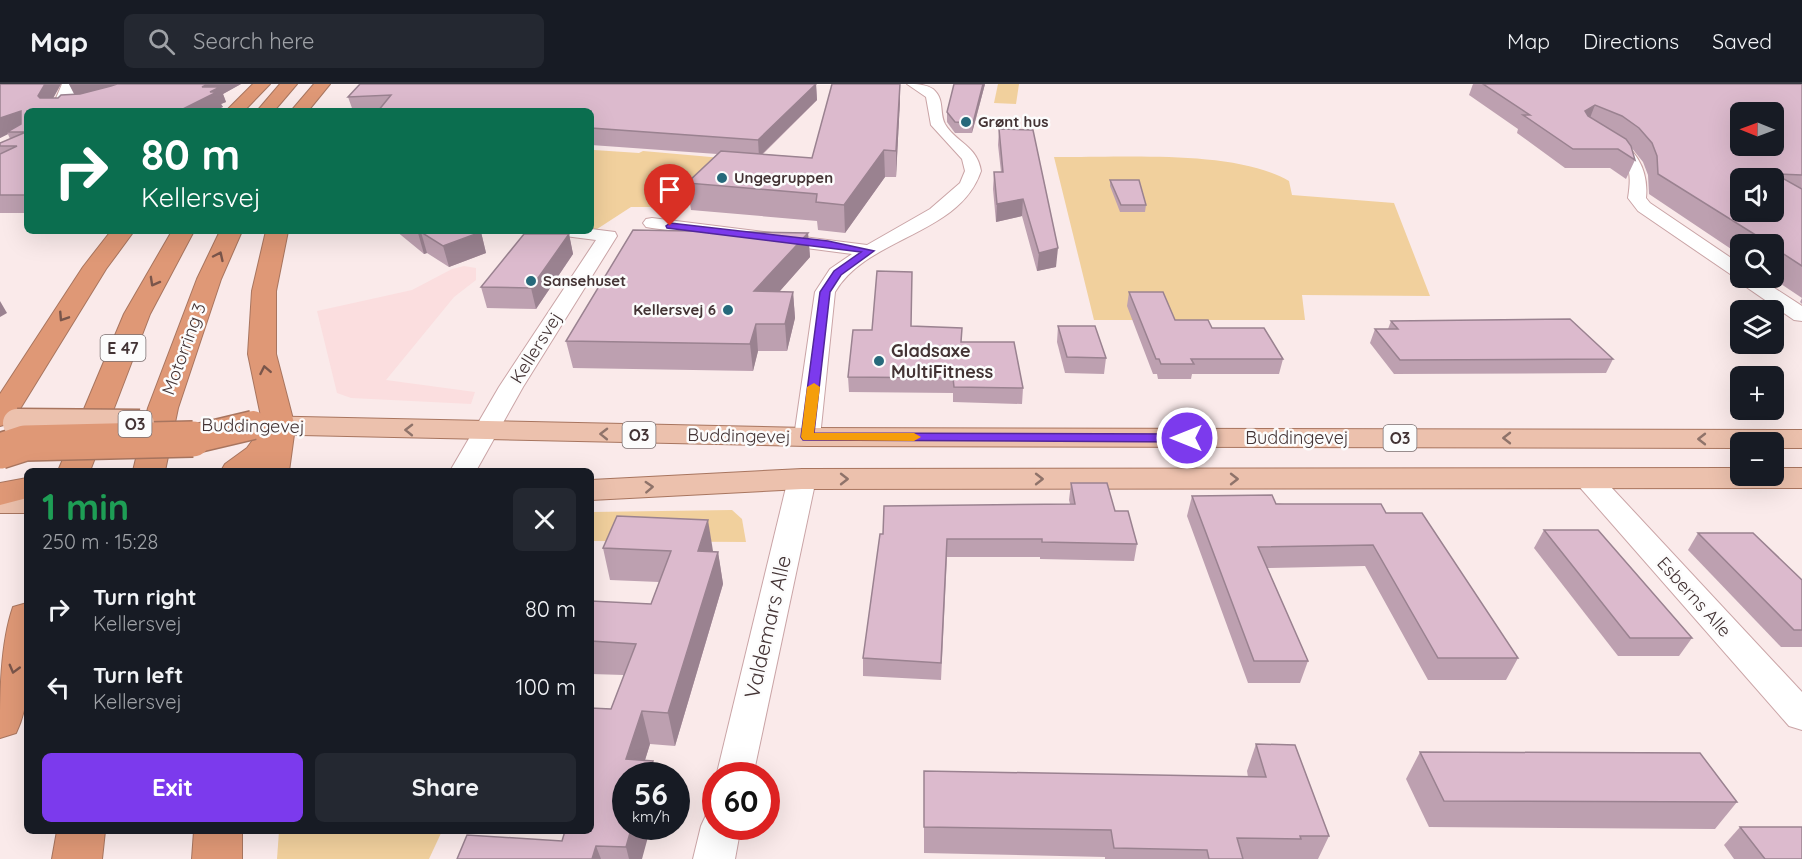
<!DOCTYPE html>
<meta charset="utf-8">
<style>
body{margin:0;font-family:Quicksand,sans-serif;background:#242831;color:#f1f3f6;height:100vh;display:flex;flex-direction:column;font-size:22px;white-space:nowrap}
*{box-sizing:border-box;margin:0}
p{font-size:20px;color:#9ea1a6}
.icon{flex:none;width:33px;height:33px;fill:none;stroke:currentColor;stroke-width:2;stroke-linecap:round;stroke-linejoin:round}
.map{position:relative;flex:1;overflow:hidden}
.drawer{position:absolute;left:24px;top:384px;width:570px;height:366px;display:flex;flex-direction:column;background:#171b24;border-radius:9px;box-shadow:0 6px 24px #0002}
.drawer>*{flex:none}
.hud{position:absolute;left:24px;top:24px;width:570px;height:126px;border-radius:9px;box-shadow:0 6px 24px #0002;background:#0b6e4f;color:#fff;overflow:hidden}
.needle{width:39px;rotate:271deg}
.fabs{position:absolute;left:1730px;top:18px;display:grid;gap:12px}
.fabs a{display:grid;place-items:center;width:54px;height:54px;border-radius:9px;background:#171b24;box-shadow:0 6px 24px #0002;font-size:30px}
.speed{position:absolute;left:612px;top:678px;display:flex;gap:12px;font-size:30px;font-weight:700;text-align:center}
.speed>*{display:grid;place-content:center;width:78px;height:78px;border-radius:50%;background:#171b24;box-shadow:0 6px 24px #0002;line-height:1}
.speed small{font-size:15px;font-weight:400}
.speed .limit{border:9px solid #d22;background:#fff;color:#111}
.pin{position:absolute;display:grid;place-items:center;width:51px;height:51px;color:#fff;margin:-62px -26px;border-radius:50% 50% 50% 0;rotate:-45deg;box-shadow:0 0 6px #0007}
.pin .icon{rotate:45deg}
.me{position:absolute;width:66px;margin:-33px;rotate:270deg;stroke-linejoin:round;filter:drop-shadow(0 0 4px #0008)}
.turn{display:flex;align-items:center;gap:21px;height:126px;padding:0 18px;font-size:27px}
.turn .icon{width:78px;height:78px;stroke-width:2.5}
.turn b{display:block;font-size:42px;line-height:51px}
.round{display:grid;place-items:center;flex:none;width:63px;height:63px;border-radius:9px;background:#242831}
.headline{display:flex;align-items:center;justify-content:space-between;height:102px;padding:0 18px}
h1{font-size:36px;font-weight:700;line-height:45px;color:#1e9e55}
.action{display:flex;gap:12px;margin-top:auto;padding:12px 18px}
.action a{flex:1;height:69px;border-radius:9px;background:#7c3aed;color:#fff;font-size:24px;font-weight:700;line-height:69px;text-align:center}
.action a+a{background:#242831;color:#f1f3f6}
ul{padding:0;list-style:none}
li{display:flex;align-items:center;gap:18px;height:78px;padding:0 18px}
li div{flex:1}
li b{display:block;font-size:22px}
li em{font-style:normal}
header{display:flex;align-items:center;gap:36px;box-sizing:border-box;height:84px;padding:0 30px;background:#171b24;border-bottom:2px solid #363941}
header strong{font-size:28px}
nav{display:flex;gap:33px;margin-inline-start:auto;font-size:21px}
.search{width:420px;height:54px;background:#242831;display:flex;align-items:center;gap:15px;box-sizing:border-box;padding:0 21px;border-radius:9px;color:#9ea1a6;font-size:22px}
.map>svg:first-child{display:block}
</style>
<header>
<strong>Map</strong>
<div class="search"><svg class="icon" aria-label="search" viewBox="0 0 24 24"><circle cx="10" cy="10" r="6"/><path d="M15 15l6 6"/></svg>Search here</div>
<nav><a>Map</a><a>Directions</a><a>Saved</a></nav>
</header>
<div class="map">
<svg width="1802" height="775" viewBox="0 0 1802 775">
<rect width="100%" height="100%" fill="#faeaea"/>
<path fill="#fbdedf" d="M464 182 476 184V196L454 213 386 296 475 308 471 320 351 314 337 309 317 227 412 206 452 185Z"/>
<g fill="#f1d09d">
<path d="M998 0H1019L1016 20 994 19Z"/>
<path d="M594 66 639 69 643 67 722 74 676 123H631L594 147 591 146V68Z"/>
<path d="M1054 73C1118 74 1235 65 1289 97L1292 111 1394 119 1430 212 1302 211 1305 236H1094Z"/>
<path d="M732 426 742 435 746 458 591 457V428Z"/>
<path d="M279 747H442L429 775H277Z"/>
</g>
<g fill="none" stroke-linecap="round" stroke-linejoin="round">
<g stroke="#caa4a6" stroke-width="2">
<g id="minor">
<path d="M907 0C916 0 925 0 933 5 945 15 939 28 945 40 955 58 977 61 981 87 959 152 868 152 835 208L820 353 816 358 807 361 798 358 794 353 815 208 830 185 852 170 652 144 646 143 643 139 646 135 652 134 867 161 930 125 960 99 965 87 962 75 931 41 926 13Z"/>
<path d="M1606 52C1635 59 1649 86 1646 114L1650 119 1740 180V194H1759L1802 222V237L1794 236 1739 198 1736 194 1638 127 1628 114C1635 70 1620 81 1599 56Z"/>
<path d="M591 145 615 148 617 152 523 303 476 387H450L499 303 596 156 557 151 554 147H591Z"/>
<path d="M1587 386 1597 388 1802 608V646L1789 642 1577 400 1573 394 1577 388Z"/>
<path d="M802 387 812 389 816 395 753 692 716 693 788 395 792 389Z"/>
<path d="M716 726V742H741L735 775H693L701 742 707 729Z"/>
</g>
</g>
<g stroke="#caa4a6" stroke-width="2">
<path id="tertiary" d="M62 0H78L70 21 66 27H48L54 19Z"/>
</g>
<g stroke="#a8755f" stroke-width="2">
<g id="primary">
<path d="M253 332 807 344 1802 346V364H1773V358H1740V364L807 362 253 350 242 348 238 341 242 334Z"/>
<path d="M1740 384V392H1773V384H1802V404L802 405 591 416V396L802 385Z"/>
<rect x="0" y="407" width="27" height="22"/>
</g>
</g>
<g stroke="#a8755f" stroke-width="2">
<g id="motorway">
<path d="M253 0H270L244 27H226Z"/>
<path d="M280 0H297L274 27H257Z"/>
<path d="M314 0H330L308 27H291Z"/>
<path d="M111 147H134L106 185 15 333 11 339 0 342V310L83 183Z"/>
<path d="M172 147H194L150 230 90 387H58L124 230Z"/>
<path d="M220 147H242L221 195 178 324 165 387H133L148 324 197 195Z"/>
<path d="M266 147H288L276 207V270L295 343 289 387H221L225 380 247 364 263 342 248 270 252 207Z"/>
<path d="M27 394V414L0 421V399Z"/>
<path d="M27 519C27 561 35 611 16 649L0 654C0 612 0 561 13 523Z"/>
<path d="M57 747H105L102 775H52Z"/>
<path d="M194 747H242V775H192Z"/>
</g>
</g>
<use href="#minor" fill="#fff" fill-rule="evenodd"/>
<use href="#tertiary" fill="#fff" fill-rule="evenodd"/>
<use href="#primary" fill="#ecc1ad" fill-rule="evenodd"/>
<use href="#motorway" fill="#df9876" fill-rule="evenodd"/>
<g stroke="#a8755f" stroke-width="31" stroke-linecap="butt">
<path id="primary-bridge" d="M17 339 140 340"/>
</g>
<g stroke="#a8755f" stroke-width="31" stroke-linecap="butt">
<path id="motorway-bridge-far1" d="M151 357 190 356 253 341"/>
</g>
<g stroke="#a8755f" stroke-width="38" stroke-linecap="butt">
<path id="motorway-bridge" d="M0 367 25 359 193 355"/>
</g>
<use href="#primary-bridge" stroke="#ecc1ad" stroke-width="28"/>
<use href="#motorway-bridge-far1" stroke="#df9876" stroke-width="28"/>
<use href="#motorway-bridge" stroke="#df9876" stroke-width="35"/>
</g>
<g fill="#bda0b0">
<path d="M0 0H61L53 14H58L74 10 69 0H241L223 10 226 18 221 20 223 23 27 27V129H0V59L10 55 8 50 0 54Z"/>
<path d="M360 0H816L817 16 763 70 812 74 900 16 896 93H885L845 149 818 146 817 137 691 126 687 99 717 70 591 61V27H353L348 13Z"/>
<path d="M985 0 972 49H955L947 38V28Z"/>
<path d="M1473 0H1802V220L1800 218 1802 214 1772 194H1773V160H1740V171L1649 110 1648 91 1643 78 1631 63 1635 76 1626 95 1610 84H1565L1517 49 1518 45 1469 11Z"/>
<path d="M999 45 1056 183 1037 187 1022 132 996 138 993 105 994 88H1001L998 61Z"/>
<path d="M1110 96 1146 121 1145 128H1120L1110 102Z"/>
<path d="M396 147H479L481 148 486 169 449 183 427 169 424 170Z"/>
<path d="M808 149 810 173 779 208H793L795 234 787 267H758L753 287 573 284 566 257Z"/>
<path d="M569 150 573 170 536 225 487 224 481 203Z"/>
<path d="M1129 208 1175 236 1212 244 1283 275 1279 290H1192L1191 295H1158L1157 290H1153L1127 222Z"/>
<path d="M1391 237 1613 275 1606 289 1394 290 1370 259 1375 245H1388Z"/>
<path d="M912 242 961 258 1023 304 1022 320 953 318V309L849 308 848 293 872 246Z"/>
<path d="M1058 242 1106 274 1104 290 1065 289 1057 258Z"/>
<path d="M1071 399 1115 427 1137 460 1134 477 1040 475V473H947L941 596 863 592V574L883 450 1070 420 1069 416Z"/>
<path d="M1192 412 1386 429 1518 574 1506 596H1428L1365 482 1267 484 1308 577 1300 599H1248L1187 432Z"/>
<path d="M1544 446 1692 554 1679 572H1618L1534 464Z"/>
<path d="M1698 449 1802 496V563H1781L1688 466Z"/>
<path d="M603 464 718 468 723 500 675 662 650 660 645 676 642 775H457L562 757 591 747V624L611 625 624 591 591 590V517L651 520 659 498 610 496Z"/>
<path d="M1256 660 1329 752 1318 775H1105V773L924 769V687L1248 693 1247 687Z"/>
<path d="M1420 668 1737 718 1715 745 1429 743 1406 695Z"/>
<path d="M1740 743 1802 775H1734L1724 761Z"/>
</g>
<g fill="#9a8290">
<path d="M45 0H61L46 27 38 12Z"/>
<path d="M69 0H126L76 13Z"/>
<path d="M208 0H241L223 10 226 18 221 20 223 23 215 27H179L202 3Z"/>
<path d="M816 0 817 16 759 73 758 56Z"/>
<path d="M900 0V16L896 93V67Z"/>
<path d="M983 0H985L972 49 973 39Z"/>
<path d="M1595 21 1588 39 1585 27Z"/>
<path d="M21 27 27 39 7 48 8 50 0 54V34Z"/>
<path d="M884 66 885 93 845 149 844 121Z"/>
<path d="M1023 115 1022 132 996 138 997 120Z"/>
<path d="M421 148 427 169 424 170 418 149Z"/>
<path d="M481 148 486 169 449 183 443 162Z"/>
<path d="M808 149 810 173 757 233 754 207Z"/>
<path d="M569 150 573 170 536 225 531 204Z"/>
<path d="M1058 164 1056 183 1037 187 1039 169Z"/>
<path d="M793 208 795 234 787 267 785 240Z"/>
<path d="M0 217 7 229 0 233Z"/>
<path d="M756 240 758 267 753 287 750 260Z"/>
<path d="M708 436 713 467 703 499 698 467Z"/>
<path d="M718 468 723 500 675 662 668 629Z"/>
<path d="M642 627 650 660 640 692 626 675Z"/>
<path d="M653 677 656 692H648Z"/>
<path d="M632 742H651L642 775H629L626 763Z"/>
<path d="M596 762 601 775H592Z"/>
</g>
<g fill="#dcbacd" stroke="#9a8290" stroke-width="1.5" fill-rule="evenodd">
<path d="M0 0H45L38 12 40 14H58L61 11 80 10 111 2 117 0H208L202 3H220L210 8H217L179 27H27V111H0V70L17 62H0V59L26 48H7L21 40V27L0 34Z"/>
<path d="M360 0H816L758 56 591 44V27H378L391 11 348 13Z"/>
<path d="M832 0H900L896 67 884 66 844 121 816 118 817 110 687 99 721 67 812 74Z"/>
<path d="M954 0H983L973 39 955 38 947 28Z"/>
<path d="M1483 0H1802V91L1775 90 1802 105V182L1773 163V160H1770L1658 90 1657 72 1652 59 1639 44 1622 32 1595 21 1585 27 1588 32 1626 55 1631 62 1635 76 1618 65H1573L1523 31H1530ZM1740 28H1773V62H1740ZM1740 94H1773V128H1740Z"/>
<path d="M999 45 1033 46 1058 164 1039 169 1023 115 997 120 994 88H1003Z"/>
<path d="M1110 96H1139L1146 121H1121Z"/>
<path d="M633 146 808 149 754 207 793 208 785 240H756L750 260 566 257Z"/>
<path d="M415 147H479L481 148 443 162 421 148 418 149Z"/>
<path d="M524 150H569L531 204 481 203Z"/>
<path d="M877 187 912 188 911 242 962 244 961 258H1014L1023 304 954 303 953 294 848 293 853 246H872Z"/>
<path d="M1129 208H1163L1175 236H1208L1212 244H1264L1283 275H1191L1194 280H1161L1159 275H1156Z"/>
<path d="M1570 235 1613 275 1400 276 1375 245H1398L1391 237Z"/>
<path d="M1058 242H1095L1106 274 1067 273Z"/>
<path d="M1071 399H1107L1115 427H1128L1137 460 1042 458V455H947L941 579 863 574 880 450H883L884 422 1075 420Z"/>
<path d="M1272 411 1276 420H1381L1386 429H1422L1518 574H1438L1373 461 1258 463 1308 577H1254L1192 412Z"/>
<path d="M617 432 708 436 698 467 718 468 668 629 642 627 626 675 653 677 648 692H626V742H632L626 763 596 762 592 775H457L467 751 562 757 565 747H591V680L593 675H591V624L611 625 636 560 591 557V517L651 520 671 467 603 464Z"/>
<path d="M1544 446H1598L1692 554H1630Z"/>
<path d="M1698 449H1753L1802 496V546H1794Z"/>
<path d="M1256 660 1295 661 1329 752H1300L1301 755 1237 754 1243 775H1209L1207 766 1114 764 1111 746 924 743V687L1266 693Z"/>
<path d="M1420 668 1700 669 1737 718 1444 717Z"/>
<path d="M1740 743H1802V775H1765Z"/>
</g>
<defs><path id="oneway-chevron" d="M-2-3.5L2.5 0L-2 3.5" fill="none" stroke-width="1.6" stroke-linecap="round" stroke-linejoin="round" transform="scale(1.5)"/></defs>
<g stroke="#7a564b">
<use href="#oneway-chevron" transform="translate(219 172) rotate(-65)"/>
<use href="#oneway-chevron" transform="translate(154 198) rotate(119)"/>
<use href="#oneway-chevron" transform="translate(63 233) rotate(123)"/>
<use href="#oneway-chevron" transform="translate(265 286) rotate(-101)"/>
<use href="#oneway-chevron" transform="translate(14 585) rotate(105)"/>
</g>
<g stroke="#8f736a">
<use href="#oneway-chevron" transform="translate(409 346) rotate(-179)"/>
<use href="#oneway-chevron" transform="translate(604 350) rotate(-179)"/>
<use href="#oneway-chevron" transform="translate(1507 354) rotate(180)"/>
<use href="#oneway-chevron" transform="translate(1702 355) rotate(-180)"/>
<use href="#oneway-chevron" transform="translate(844 395)"/>
<use href="#oneway-chevron" transform="translate(1039 395)"/>
<use href="#oneway-chevron" transform="translate(1234 395)"/>
<use href="#oneway-chevron" transform="translate(649 403) rotate(-3)"/>
</g>
<path fill="#7c3aed" stroke="#51269a" stroke-width="1.5" d="M670 139 828 157 874 167 841 191 830 208 814 349 1187 350 1193 354 1187 358 803 356 801 353 820 208 834 187 861 168 667 144 666 142Z"/>
<path fill="#f59e0b" d="M814 299 820 303 814 349H914L921 353 914 357 803 356 801 353 807 303Z"/>
<g fill="#26697b" stroke="#fcfcfc" stroke-width="2">
<circle cx="966" cy="38" r="6"/>
<circle cx="722" cy="94" r="6"/>
<circle cx="531" cy="197" r="6"/>
<circle cx="728" cy="226" r="6"/>
<circle cx="879" cy="277" r="6"/>
</g>
<g text-anchor="middle" stroke-width="5" stroke-linejoin="round" paint-order="stroke">
<g font-size="15" font-weight="bold" fill="#433334" stroke="#fcfcfc" text-anchor="start">
<text x="978" y="43">Grønt hus</text>
<text x="734" y="99">Ungegruppen</text>
<text x="543" y="202">Sansehuset</text>
<text x="716" y="231" text-anchor="end">Kellersvej 6</text>
</g>
<g fill="#fcfcfc" stroke="#7a6f70" stroke-width="1.5">
<rect x="100.5" y="251" width="45" height="26" rx="4.5"/>
<rect x="118.5" y="327" width="33" height="26" rx="4.5"/>
<rect x="622.5" y="338" width="33" height="26" rx="4.5"/>
<rect x="1383.5" y="341" width="33" height="26" rx="4.5"/>
</g>
<g font-size="16" font-weight="bold" fill="#433334">
<text x="123" y="270">E 47</text>
<text x="135" y="346">O3</text>
<text x="639" y="357">O3</text>
<text x="1400" y="360">O3</text>
</g>
<g font-size="18" fill="#433334" stroke="#fcfcfc">
<text transform="translate(536 264) rotate(-58)" y="6">Kellersvej</text>
<text transform="translate(184 265) rotate(-70)" y="6">Motorring 3</text>
<text transform="translate(253 342) rotate(1)" y="6">Buddingevej</text>
<text transform="translate(739 352) rotate(1)" y="6">Buddingevej</text>
<text x="1297" y="360">Buddingevej</text>
<text transform="translate(1694 513) rotate(48)" y="6">Esberns Alle</text>
</g>
<g font-size="18" font-weight="bold" fill="#433334" stroke="#fcfcfc" text-anchor="start">
<text x="891" y="273">Gladsaxe<tspan x="891" dy="21">MultiFitness</tspan></text>
</g>
<g font-size="21" fill="#433334" stroke="#fcfcfc">
<text transform="translate(768 543) rotate(-77)" y="7">Valdemars Alle</text>
</g>
</g>
</svg>
<div class="fabs">
<a><svg class="needle" viewBox="-14 -14 28 28"><path d="M0-13l5 13h-10z" fill="#e53935"/><path d="M0 13l5-13h-10z" fill="#9ea1a6"/></svg></a>
<a><svg class="icon" aria-label="sound" viewBox="0 0 24 24"><path d="M4 9h4l5-4v14l-5-4H4zM17 9q2 3 0 6"/></svg></a>
<a><svg class="icon" aria-label="search" viewBox="0 0 24 24"><circle cx="10" cy="10" r="6"/><path d="M15 15l6 6"/></svg></a>
<a><svg class="icon" aria-label="layers" viewBox="0 0 24 24"><path d="M12 4l9 5-9 5-9-5zM3 14l9 5 9-5"/></svg></a>
<a>+</a>
<a>−</a>
</div>
<div class="speed"><div>56<small>km/h</small></div><div class="limit">60</div></div>
<div class="pin" style="left:670px;top:142px;background:#d93025"><svg class="icon" aria-label="arrive" viewBox="0 0 24 24"><path d="M6 21V4h12l-3 4 3 4H6"/></svg></div>
<svg class="me" style="left:1187px;top:354px" viewBox="-20 -20 40 40"><circle r="17" fill="#7c3aed" stroke="#fff" stroke-width="3"/><path d="M0-11L8 9 0 5-8 9z" fill="#fff"/></svg>
<div class="hud">
<div class="turn"><svg class="icon" aria-label="right" viewBox="0 0 24 24"><path d="M7 20v-9h11M14 6l5 5-5 5"/></svg><div><b>80 m</b>Kellersvej</div></div>
</div>
<section class="drawer">
<div class="headline"><div><h1>1 min</h1><p>250 m · 15:28</p></div><a class="round"><svg class="icon" aria-label="close" viewBox="0 0 24 24"><path d="M6 6l12 12M18 6L6 18"/></svg></a></div>
<ul>
<li><svg class="icon" aria-label="right" viewBox="0 0 24 24"><path d="M7 20v-9h11M14 6l5 5-5 5"/></svg><div><b>Turn right</b><p>Kellersvej</p></div><em>80 m</em></li>
<li><svg class="icon" aria-label="left" viewBox="0 0 24 24"><path d="M17 20v-9H6M10 6l-5 5 5 5"/></svg><div><b>Turn left</b><p>Kellersvej</p></div><em>100 m</em></li>
</ul>
<div class="action"><a>Exit</a><a>Share</a></div>
</section>
</div>
